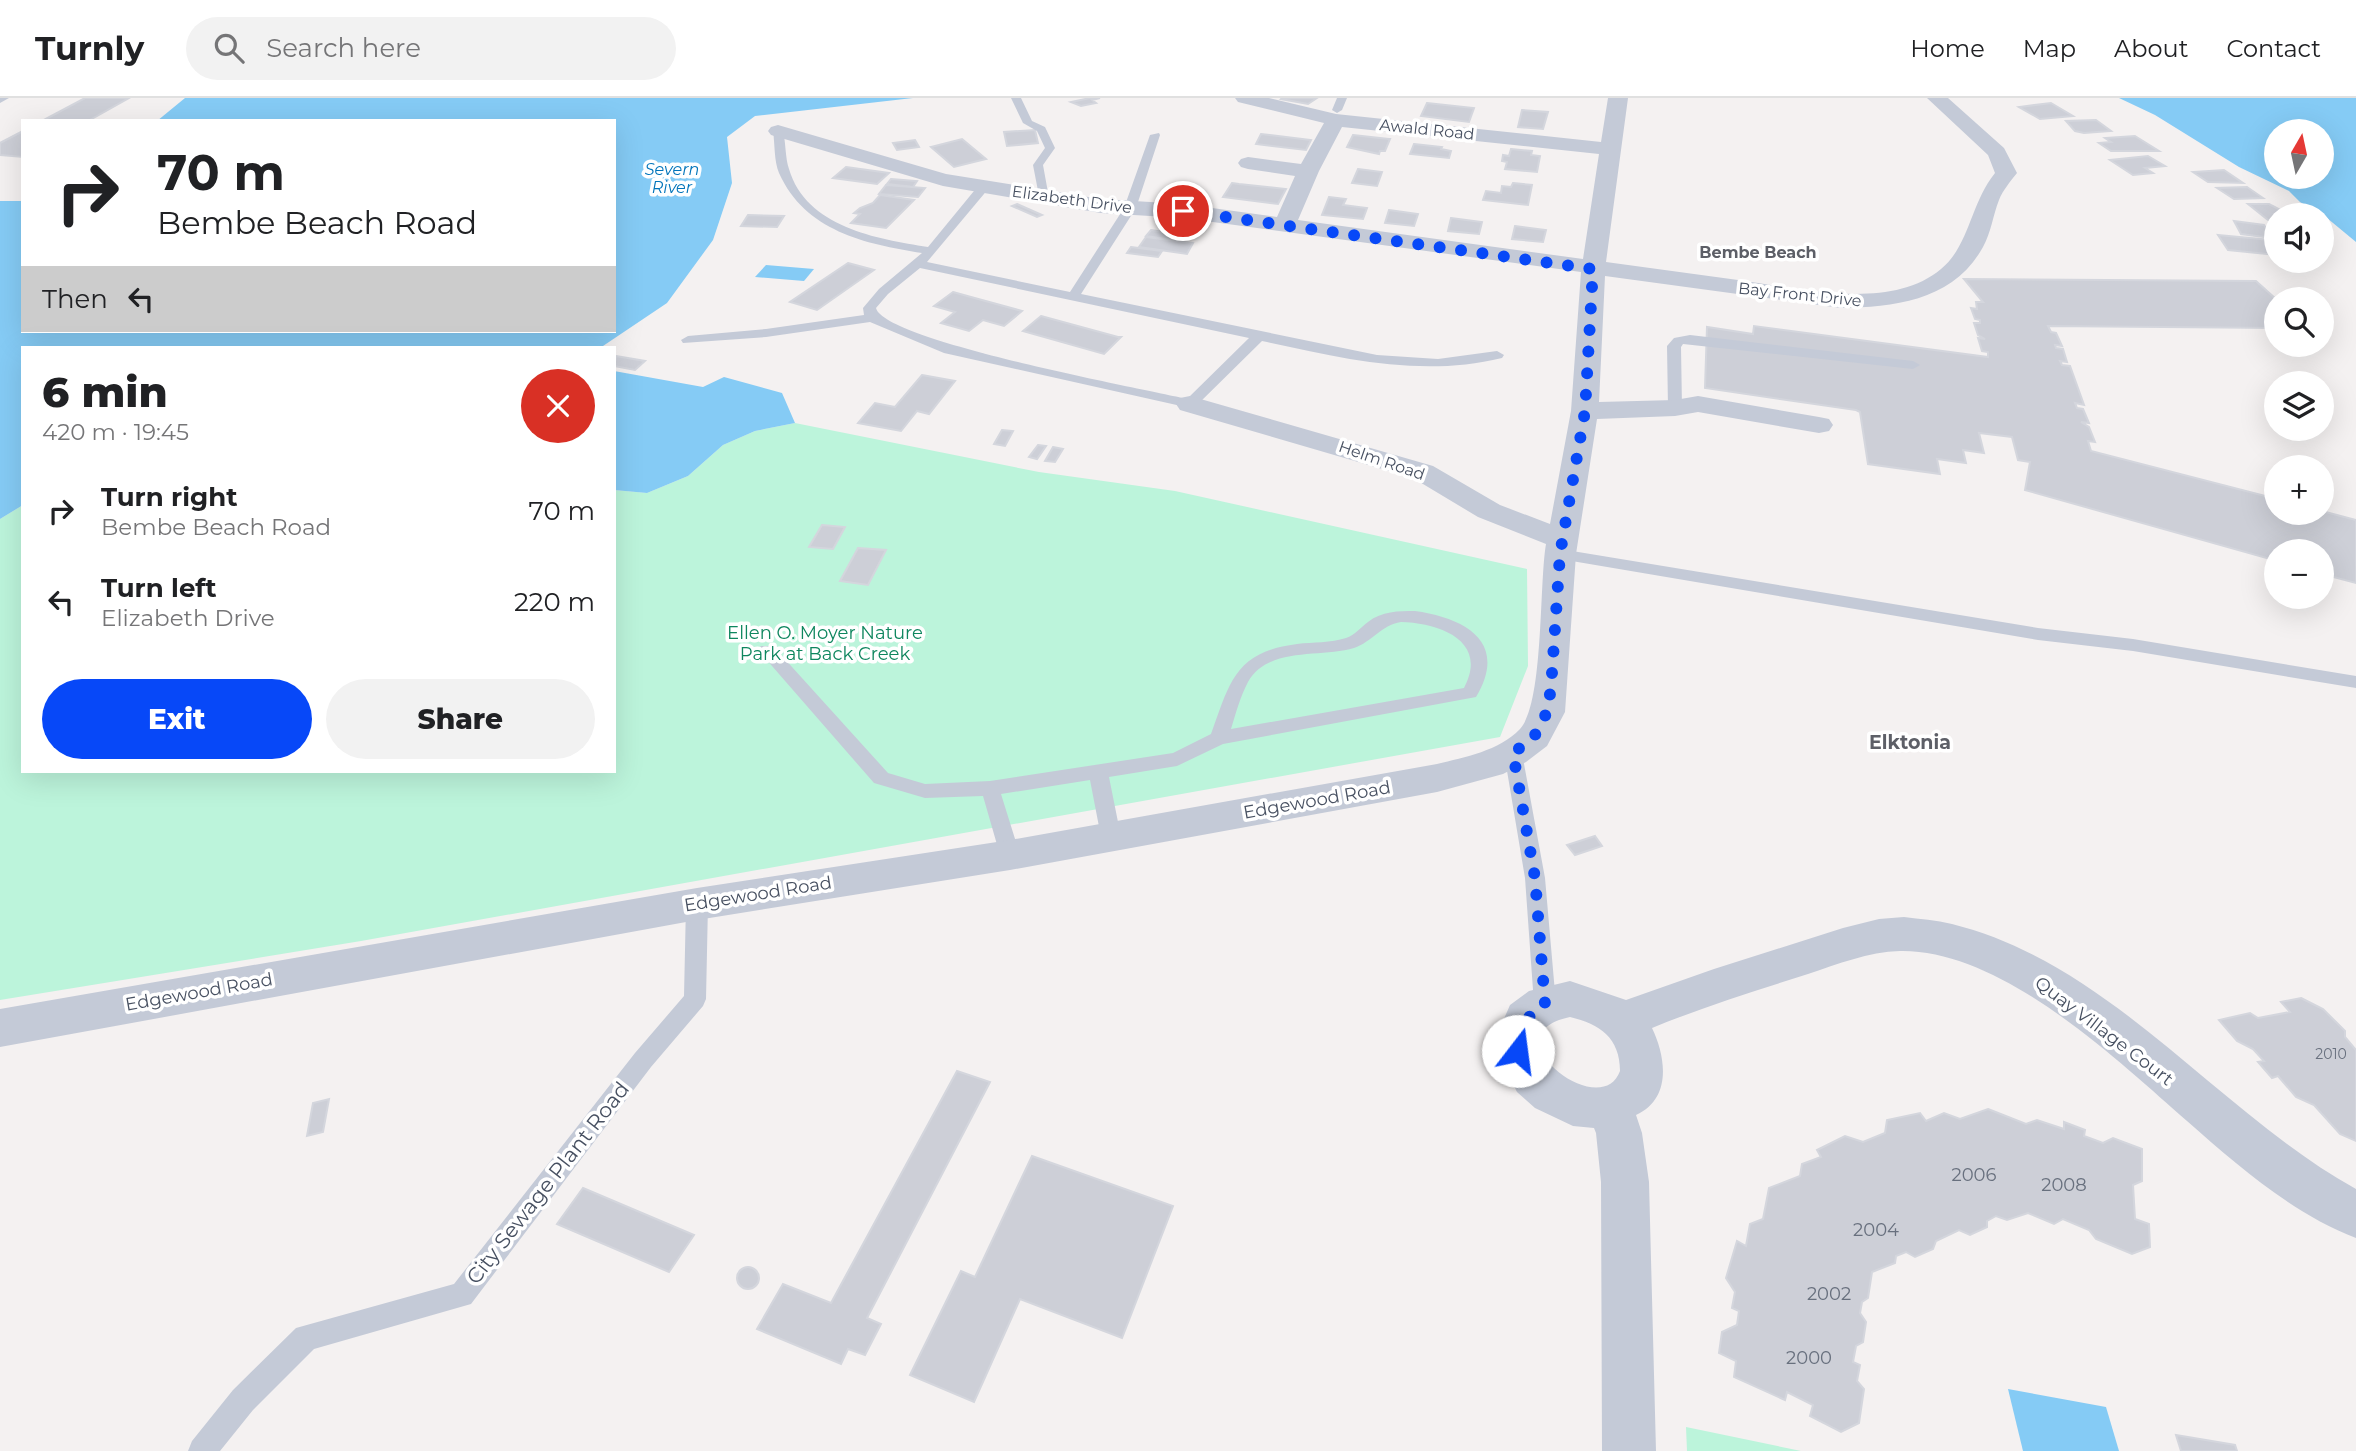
<!DOCTYPE html>
<meta charset="utf-8">
<style>
body{margin:0;font-family:Montserrat,sans-serif;background:#f2f2f2;color:#202124;height:100vh;display:flex;flex-direction:column;font-size:26px;white-space:nowrap}
*{box-sizing:border-box;margin:0}
p{font-size:23px;color:#757577}
.icon{flex:none;width:38px;height:38px;fill:none;stroke:currentColor;stroke-width:2;stroke-linecap:round;stroke-linejoin:round}
.map{position:relative;flex:1;overflow:hidden}
.details{position:absolute;left:21px;top:248px;width:595px;height:427px;display:flex;flex-direction:column;background:#fff;border-radius:0px;box-shadow:0 7px 28px #0002}
.details>*{flex:none}
.guide{position:absolute;left:21px;top:21px;width:595px;height:214px;border-radius:0px;box-shadow:0 7px 28px #0002;background:#fff;color:#202124;overflow:hidden}
.needle{width:46px;rotate:9deg}
.fabs{position:absolute;left:2264px;top:21px;display:grid;gap:14px}
.fabs a{display:grid;place-items:center;width:70px;height:70px;border-radius:50%;background:#fff;box-shadow:0 7px 28px #0002;font-size:35px}
.pin{position:absolute;display:grid;place-items:center;width:60px;height:60px;color:#fff;margin:-30px;border:4px solid #fff;border-radius:50%;box-shadow:0 2px 7px #0007}
.me{position:absolute;width:77px;margin:-38px;rotate:15deg;stroke-linejoin:round;filter:drop-shadow(0 0 5px #0008)}
.turn{display:flex;align-items:center;gap:24px;height:147px;padding:0 21px;font-size:32px}
.turn .icon{width:91px;height:91px;stroke-width:2.5}
.turn b{display:block;font-size:49px;line-height:60px}
.then{display:flex;align-items:center;height:66px;padding:0 21px;background:#0003;gap:14px;font-size:26px}
.round{display:grid;place-items:center;flex:none;width:74px;height:74px;border-radius:37px;background:#f2f2f2}
.summary{display:flex;align-items:center;justify-content:space-between;height:119px;padding:0 21px}
h1{font-size:42px;font-weight:800;line-height:52px}
.action{display:flex;gap:14px;margin-top:auto;padding:14px 21px}
.action a{flex:1;height:80px;border-radius:42px;background:#0748f8;color:#fff;font-size:28px;font-weight:800;line-height:80px;text-align:center}
.action a+a{background:#f2f2f2;color:#202124}
ul{padding:0;list-style:none}
li{display:flex;align-items:center;gap:21px;height:91px;padding:0 21px}
li div{flex:1}
li b{display:block;font-size:26px}
li em{font-style:normal}
header{display:flex;align-items:center;gap:42px;box-sizing:border-box;height:98px;padding:0 35px;background:#fff;border-bottom:2px solid #e0e0e0}
header strong{font-size:33px}
nav{display:flex;gap:38px;margin-inline-start:auto;font-size:24px}
.search{width:490px;height:63px;background:#f2f2f2;display:flex;align-items:center;gap:18px;box-sizing:border-box;padding:0 24px;border-radius:38px;color:#757577;font-size:26px}
.map>svg:first-child{display:block}
</style>
<header>
<strong>Turnly</strong>
<div class="search"><svg class="icon" aria-label="search" viewBox="0 0 24 24"><circle cx="10" cy="10" r="6"/><path d="M15 15l6 6"/></svg>Search here</div>
<nav><a>Home</a><a>Map</a><a>About</a><a>Contact</a></nav>
</header>
<div class="map">
<svg width="2356" height="1353" viewBox="0 0 2356 1353">
<rect width="100%" height="100%" fill="#f4f1f1"/>
<g fill="#bcf4db">
<path d="M795 325 1039 374 1175 393 1527 471 1528 568 1500 639 361 843 0 902V421L23 407V674H614V392L647 395 688 378 723 347 755 333Z"/>
<path d="M1686 1329 1801 1353H1687Z"/>
</g>
<g fill="#85cbf5" fill-rule="evenodd">
<path d="M185 0H913L755 18 727 39 732 85 713 142 667 205 600 250H23V407L0 421V103H23V233H614V23H157Z"/>
<path d="M2119 0H2356V144L2327 120 2300 104 2289 93 2239 69 2155 17ZM2322 33V79H2277V33Z"/>
<path d="M766 167 814 171 804 183 755 179Z"/>
<path d="M614 273 703 289 724 279 782 295 795 325 755 333 723 347 688 378 647 395 614 392Z"/>
<path d="M2008 1291 2106 1309 2119 1353H2023Z"/>
</g>
<g fill="#cdcfd7" stroke="#d4d6dd" stroke-width="2">
<path d="M85 0H129L88 23H42Z"/>
<path d="M1090 0H1100L1092 2 1096 5 1081 8 1071 4Z"/>
<path d="M1317 0 1308 6 1281 1 1282 0Z"/>
<path d="M1427 5 1474 10 1469 24 1421 18Z"/>
<path d="M2051 5 2073 18 2040 21 2019 9Z"/>
<path d="M1522 12 1548 14 1543 31 1518 29Z"/>
<path d="M2096 22 2111 33 2084 35 2075 33 2066 23Z"/>
<path d="M1035 32 1038 45 1007 48 1004 34Z"/>
<path d="M23 33V59L0 57V45Z"/>
<path d="M1261 36 1278 38 1311 42 1306 52 1256 46Z"/>
<path d="M1353 37 1389 41H1390L1385 53H1380L1379 56 1347 49Z"/>
<path d="M2135 38 2159 53H2111L2099 45 2111 44 2105 40Z"/>
<path d="M962 41 986 61 954 69 931 49Z"/>
<path d="M915 42 919 49 897 52 893 45Z"/>
<path d="M1414 46 1442 49 1441 51 1451 53 1449 60 1410 56Z"/>
<path d="M1511 51 1532 53 1531 57 1540 58 1537 74 1505 71 1507 64 1502 63 1503 57 1509 58Z"/>
<path d="M2148 58 2165 68 2145 70 2153 75 2133 77 2110 62Z"/>
<path d="M846 69 889 75 877 86 833 80Z"/>
<path d="M1358 71 1382 74 1377 88 1352 85Z"/>
<path d="M2224 72 2243 85 2208 84 2193 74Z"/>
<path d="M891 81 917 83 913 89 887 86Z"/>
<path d="M1232 85 1239 86 1286 91 1278 106 1223 99Z"/>
<path d="M1513 85 1532 87 1528 107 1483 102 1486 93 1501 95 1502 88 1511 89Z"/>
<path d="M886 87 925 90 918 99 879 96Z"/>
<path d="M2247 89 2263 100 2234 101 2217 90Z"/>
<path d="M880 97 914 102 886 130 851 125 860 116 854 115 860 110 873 105Z"/>
<path d="M1329 99 1346 101 1343 107 1367 110 1363 121 1322 117Z"/>
<path d="M1017 106 1042 117 1037 119 1012 108Z"/>
<path d="M2248 106H2269L2290 117H2298H2277V121L2268 122Z"/>
<path d="M1389 112 1418 116 1414 128 1385 125Z"/>
<path d="M748 117 784 118 777 129 741 128Z"/>
<path d="M1451 120 1482 124 1479 136 1448 133Z"/>
<path d="M2234 123 2264 127 2272 140 2241 136Z"/>
<path d="M1515 128 1546 132 1543 144 1512 141Z"/>
<path d="M1151 132 1183 137 1179 143 1146 138Z"/>
<path d="M2218 137 2271 142 2277 149V157L2228 152Z"/>
<path d="M1146 139 1193 145 1187 156 1139 149Z"/>
<path d="M1131 149 1162 153 1158 159 1127 155Z"/>
<path d="M848 165 874 172 817 212 790 204Z"/>
<path d="M1964 181 2256 183 2277 202V230L2048 228 2051 234 2056 235 2062 248 2055 247 2056 250 2063 251 2067 264 2060 263 2062 267 2070 268 2084 307 2075 305 2077 310 2083 311 2089 325 2081 324 2089 329 2095 344 2088 343 2091 353 2277 401V415L2322 413 2356 422V485L2322 476V453H2277V463L2025 392 2030 364 2018 362 2012 339 1979 335 1984 355 1963 352 1966 365 1937 361 1940 376 1868 366 1860 314 1856 312 1705 290 1707 229 1753 236 1754 228 1988 259V254L1982 253 1978 240 1985 241 1978 237 1974 225H1980V222L1975 221 1971 210 1977 211 1976 204H1983Z"/>
<path d="M953 194 971 199 1022 213 1004 228 983 222 969 233 941 225 955 214 934 208Z"/>
<path d="M1041 218 1118 239H1121L1104 256 1023 233Z"/>
<path d="M616 258 645 263 635 272 614 268Z"/>
<path d="M922 277 955 283 929 316 917 313 901 333 858 325 875 305 895 309Z"/>
<path d="M1002 332 1013 333 1005 348 994 346Z"/>
<path d="M1038 347 1046 348 1037 361 1029 359Z"/>
<path d="M1053 349 1063 351 1055 364 1045 363Z"/>
<path d="M822 427 845 429 833 451 809 449Z"/>
<path d="M858 450 886 452 868 487 840 483Z"/>
<path d="M1595 738 1602 748 1575 757 1567 747Z"/>
<path d="M2301 900 2323 911 2345 933V939L2356 952V1043L2340 1036 2314 1007 2296 999 2278 978 2272 980 2258 964 2264 963 2253 951 2237 943 2219 922 2250 915 2258 920 2290 914 2281 904Z"/>
<path d="M957 973 990 984 867 1220 881 1226 865 1257 848 1251 841 1266 757 1231 783 1186 831 1205Z"/>
<path d="M329 1001 323 1034 307 1038 313 1005Z"/>
<path d="M1988 1011 2026 1026 2037 1022 2064 1031V1024L2085 1032 2084 1038 2103 1045 2113 1040 2142 1051V1083L2133 1087 2135 1121 2149 1126 2150 1149 2132 1156 2096 1141 2089 1132 2063 1121 2054 1126 2028 1115 2007 1122 1996 1118 1987 1123V1129L1970 1137 1959 1132 1936 1143 1933 1151 1915 1159 1906 1154 1896 1158 1895 1165 1872 1174 1868 1200 1862 1204 1860 1215 1866 1224 1863 1244 1856 1248 1853 1264 1860 1267 1857 1283 1864 1291 1859 1325 1841 1334 1810 1318 1813 1307 1787 1294 1785 1302 1734 1279 1736 1263 1719 1255 1722 1234 1737 1227 1739 1213 1732 1210 1735 1194 1726 1180 1737 1143 1746 1148 1750 1126 1763 1121 1769 1090 1800 1078 1802 1066 1821 1059 1817 1052 1845 1038 1863 1044 1885 1035 1887 1022 1920 1015 1926 1023 1944 1015 1960 1021Z"/>
<path d="M1032 1058 1173 1108 1122 1240 1020 1201 974 1304 910 1277 961 1173 975 1179Z"/>
<path d="M583 1090 694 1137 669 1174 557 1126Z"/>
<circle cx="748" cy="1180" r="11"/>
<path d="M2176 1337 2235 1347 2237 1353H2181Z"/>
</g>
<g fill="none" stroke-linecap="round" stroke-linejoin="round">
<g fill="#c4cad7" fill-rule="evenodd">
<path d="M0 0H9L0 5Z"/>
<path d="M1011 0H1021L1032 23 1045 29 1055 50 1043 67 1049 100 1039 98 1033 67 1045 50 1037 33 1023 25Z"/>
<path d="M1337 0H1347L1342 12 1337 15 1332 12Z"/>
<path d="M778 30 783 33C786 45 785 59 789 71 806 129 877 141 928 149L974 93 981 86H989V90L927 164 1070 194 1124 110 1150 37 1159 35 1160 37 1136 110 1081 196 1377 257 1438 261 1497 253 1504 257 1502 260C1420 280 1342 260 1262 243L1195 309 1190 310 944 255 870 224 766 239 683 245 681 242 688 238 766 231 864 217 863 210 879 191 922 155C865 146 805 133 779 75 774 63 775 47 773 33ZM920 170 1249 240 1187 301C1144 291 884 243 876 210L888 196Z"/>
<path d="M1690 237 1913 263 1920 267 1913 271 1683 246 1681 249 1682 310 1675 314 1668 310 1667 248 1674 240Z"/>
<path d="M1560 451 2038 530 2133 541 2356 578V590L2133 553 2038 542 1554 460 1552 456Z"/>
<path d="M1415 513C1465 520 1509 544 1476 599L1223 646 1177 668 1109 679 1121 739 1118 745 1111 747 1104 745 1101 739 1090 682 1001 696 1020 757 1017 763 1010 765 1003 763 1000 757 983 698 925 700 874 685 758 552 761 548H773L888 675 925 686 990 683 1173 655 1211 636C1230 584 1235 554 1297 546 1313 544 1331 545 1346 540 1355 537 1361 529 1368 524 1382 513 1398 513 1415 513ZM1401 524C1440 525 1489 543 1464 590L1231 631C1236 615 1240 599 1248 584 1268 548 1321 560 1354 550 1372 544 1381 527 1401 524Z"/>
<path d="M1513 648 1520 650 1522 655 1545 780 1556 906 1553 913 1545 916 1537 913 1534 906 1525 780 1504 655 1506 650Z"/>
<path d="M697 797 704 800 708 806 706 901 703 908 651 969 471 1206 314 1251 253 1312 220 1353H188L192 1343 233 1292 296 1230 454 1186 635 955 684 898 686 806 690 800Z"/>
</g>
<g fill="#c4cad7" fill-rule="evenodd">
<path d="M1235 0H1269L1336 16 1601 44 1608 0H1628L1606 164C1650 170 1694 176 1738 182 1798 190 1890 214 1941 171 1970 147 1970 106 1995 75L1988 57 1927 0H1948L2004 50 2017 75C2010 84 2003 92 1999 102 1993 117 1991 135 1983 149 1954 202 1896 209 1841 210L1605 178 1599 304 1675 302 1698 298 1819 319 1829 321 1833 327 1829 333 1819 335 1698 314 1675 318 1597 321 1576 456 1565 614 1547 648 1526 664 1503 676 1437 694 1010 772 697 822 0 949V911L697 790 1010 742 1437 666C1465 659 1499 653 1520 631 1544 605 1539 486 1546 446L1478 419 1413 380 1180 312 1176 306 1180 300 1190 298 1433 368 1500 407 1550 426 1571 313 1581 174 1183 120 1101 115 943 88 771 37 768 33 771 29 778 27 946 76 1101 101 1183 106 1277 119 1295 78 1248 71 1241 69 1238 65 1241 61 1248 59 1301 66 1324 25 1238 4ZM1342 29 1599 56 1583 161 1298 122 1319 73Z"/>
<path d="M1904 819C1920 821 1936 822 1952 826 2112 866 2216 1013 2356 1091V1140C2292 1115 2238 1068 2187 1023 2115 960 2001 851 1900 853 1868 854 1838 866 1808 876 1755 893 1703 909 1652 930 1666 959 1672 1001 1636 1017L1642 1035 1649 1084 1656 1353H1602L1601 1084 1596 1035 1594 1030 1573 1028 1535 1010 1517 994 1506 973 1499 960 1496 939 1510 907 1529 893 1570 883 1626 902 1714 871 1843 830 1879 821ZM1570 919C1600 926 1620 940 1620 973 1601 1026 1486 936 1570 919Z"/>
</g>
</g>
<g fill="none" stroke-linecap="round" stroke-linejoin="round">
<path stroke="#0748f8" stroke-width="12" stroke-dasharray="0 21.6" d="M1183 113 1593 171 1585 313 1560 456 1551 590 1547 614 1534 639 1513 655 1535 780 1545 906C1525 919 1520 929 1518 953"/>
</g>
<g text-anchor="middle" stroke-width="7" stroke-linejoin="round" paint-order="stroke">
<g font-size="14" fill="#68707e">
<text x="2331" y="961">2010</text>
</g>
<g font-size="16" fill="#475061" stroke="#fff">
<text transform="translate(1427 31) rotate(6)" y="6">Awald Road</text>
<text transform="translate(1072 101) rotate(8)" y="6">Elizabeth Drive</text>
<text transform="translate(1800 196) rotate(6)" y="6">Bay Front Drive</text>
<text transform="translate(1382 362) rotate(19)" y="6">Helm Road</text>
</g>
<g font-size="16" font-style="italic" fill="#0074ba" stroke="#fff">
<text x="672" y="77">Severn<tspan x="672" dy="18">River</tspan></text>
</g>
<g font-size="16" font-weight="bold" fill="#5d5f67" stroke="#fff">
<text x="1758" y="160">Bembe Beach</text>
</g>
<g font-size="18" fill="#0e865e" stroke="#fff">
<text x="825" y="541">Ellen O. Moyer Nature<tspan x="825" dy="21">Park at Back Creek</tspan></text>
</g>
<g font-size="18" fill="#475061" stroke="#fff">
<text transform="translate(1317 702) rotate(-10)" y="6">Edgewood Road</text>
<text transform="translate(758 796) rotate(-9)" y="6">Edgewood Road</text>
<text transform="translate(199 894) rotate(-10)" y="6">Edgewood Road</text>
<text transform="translate(2104 933) rotate(37)" y="6">Quay Village Court</text>
</g>
<g font-size="18" fill="#68707e">
<text x="1974" y="1083">2006</text>
<text x="2064" y="1093">2008</text>
<text x="1876" y="1138">2004</text>
<text x="1829" y="1202">2002</text>
<text x="1809" y="1266">2000</text>
</g>
<g font-size="19" font-weight="bold" fill="#5d5f67" stroke="#fff">
<text x="1910" y="651">Elktonia</text>
</g>
<g font-size="21" fill="#475061" stroke="#fff">
<text transform="translate(548 1085) rotate(-52)" y="7">City Sewage Plant Road</text>
</g>
</g>
</svg>
<div class="fabs">
<a><svg class="needle" viewBox="-14 -14 28 28"><path d="M0-13l5 13h-10z" fill="#e53935"/><path d="M0 13l5-13h-10z" fill="#757577"/></svg></a>
<a><svg class="icon" aria-label="sound" viewBox="0 0 24 24"><path d="M4 9h4l5-4v14l-5-4H4zM17 9q2 3 0 6"/></svg></a>
<a><svg class="icon" aria-label="search" viewBox="0 0 24 24"><circle cx="10" cy="10" r="6"/><path d="M15 15l6 6"/></svg></a>
<a><svg class="icon" aria-label="layers" viewBox="0 0 24 24"><path d="M12 4l9 5-9 5-9-5zM3 14l9 5 9-5"/></svg></a>
<a>+</a>
<a>−</a>
</div>
<div class="pin" style="left:1183px;top:113px;background:#d93025"><svg class="icon" aria-label="arrive" viewBox="0 0 24 24"><path d="M6 21V4h12l-3 4 3 4H6"/></svg></div>
<svg class="me" style="left:1518px;top:953px" viewBox="-20 -20 40 40"><circle r="19" fill="#fff"/><path d="M0-13L10 11 0 6-10 11z" fill="#0748f8"/></svg>
<div class="guide">
<div class="turn"><svg class="icon" aria-label="right" viewBox="0 0 24 24"><path d="M7 20v-9h11M14 6l5 5-5 5"/></svg><div><b>70 m</b>Bembe Beach Road</div></div>
<div class="then">Then<svg class="icon" aria-label="left" viewBox="0 0 24 24"><path d="M17 20v-9H6M10 6l-5 5 5 5"/></svg></div>
</div>
<section class="details">
<div class="summary"><div><h1>6 min</h1><p>420 m · 19:45</p></div><a class="round" style="background:#d93025;color:#fff"><svg class="icon" aria-label="close" viewBox="0 0 24 24"><path d="M6 6l12 12M18 6L6 18"/></svg></a></div>
<ul>
<li><svg class="icon" aria-label="right" viewBox="0 0 24 24"><path d="M7 20v-9h11M14 6l5 5-5 5"/></svg><div><b>Turn right</b><p>Bembe Beach Road</p></div><em>70 m</em></li>
<li><svg class="icon" aria-label="left" viewBox="0 0 24 24"><path d="M17 20v-9H6M10 6l-5 5 5 5"/></svg><div><b>Turn left</b><p>Elizabeth Drive</p></div><em>220 m</em></li>
</ul>
<div class="action"><a>Exit</a><a>Share</a></div>
</section>
</div>
